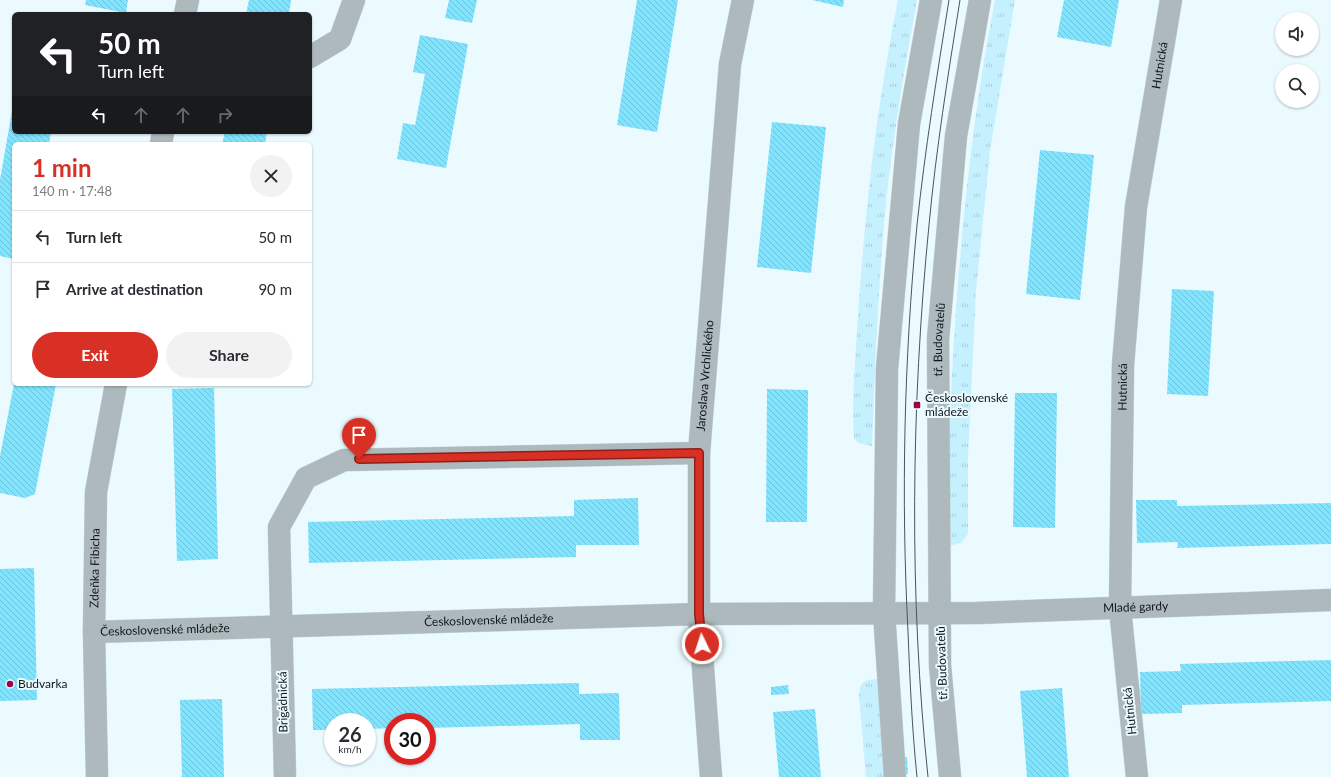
<!DOCTYPE html>
<meta charset="utf-8">
<style>
body{margin:0;font-family:Lato,sans-serif;background:#f2f2f3;color:#2b2b33;height:100vh;display:flex;flex-direction:column;font-size:15px;white-space:nowrap}
*{box-sizing:border-box;margin:0}
p{font-size:13px;color:#7c7c81}
.icon{flex:none;width:22px;height:22px;fill:none;stroke:currentColor;stroke-width:2;stroke-linecap:round;stroke-linejoin:round}
.map{position:relative;flex:1;overflow:hidden}
.sheet{position:absolute;left:12px;top:142px;width:300px;height:244px;display:flex;flex-direction:column;background:#fff;border-radius:6px;box-shadow:0 1px 3px #0004}
.sheet>*{flex:none}
.top-card{position:absolute;left:12px;top:12px;width:300px;height:122px;border-radius:6px;box-shadow:0 1px 3px #0004;background:#202124;color:#fff;overflow:hidden}
.fabs{position:absolute;left:1275px;top:12px;display:grid;gap:8px}
.fabs a{display:grid;place-items:center;width:44px;height:44px;border-radius:50%;background:#fff;box-shadow:0 1px 3px #0004;font-size:20px}
.speed{position:absolute;left:324px;top:713px;display:flex;gap:8px;font-size:20px;font-weight:700;text-align:center}
.speed>*{display:grid;place-content:center;width:52px;height:52px;border-radius:50%;background:#fff;box-shadow:0 1px 3px #0004;line-height:1}
.speed small{font-size:10px;font-weight:400}
.speed .limit{border:6px solid #d22;background:#fff;color:#111}
.pin{position:absolute;display:grid;place-items:center;width:34px;height:34px;color:#fff;margin:-41px -17px;border-radius:50% 50% 50% 0;rotate:-45deg;box-shadow:0 0 4px #0007}
.pin .icon{rotate:45deg}
.me{position:absolute;width:44px;margin:-22px;rotate:356deg;stroke-linejoin:round;filter:drop-shadow(0 0 3px #0008)}
.turn{display:flex;align-items:center;gap:14px;height:84px;padding:0 20px;font-size:18px}
.turn .icon{width:52px;height:52px;stroke-width:2.5}
.turn b{display:block;font-size:28px;line-height:34px}
.lanes{display:flex;align-items:center;height:38px;padding:0 20px;background:#0003;justify-content:center;gap:20px;direction:ltr}
.lanes .off{opacity:.35}
.round{display:grid;place-items:center;flex:none;width:42px;height:42px;border-radius:21px;background:#f2f2f3}
.summary{display:flex;align-items:center;justify-content:space-between;height:68px;padding:0 20px}
h1{font-size:24px;font-weight:700;line-height:30px;color:#d93025}
.primary-button{display:flex;gap:8px;margin-top:auto;padding:8px 20px}
.primary-button a{flex:1;height:46px;border-radius:24px;background:#d93025;color:#fff;font-size:16px;font-weight:700;line-height:46px;text-align:center}
.primary-button a+a{background:#f2f2f3;color:#2b2b33}
ul{padding:0;list-style:none}
li{display:flex;align-items:center;gap:12px;height:52px;padding:0 20px;border-top:1px solid #e1e1e2}
li div{flex:1}
li b{display:block;font-size:15px}
li em{font-style:normal}
.map>svg:first-child{display:block}
</style>
<div class="map">
<svg width="1331" height="777" viewBox="0 0 1331 777">
<defs>
<pattern id="grass-tufts" width="24" height="20" patternUnits="userSpaceOnUse"><rect width="24" height="20" fill="#c5f1fe"/><path d="M3 7l-1-3M5 7V3M7 7l1-3M15 17l-1-3M17 17v-4M19 17l1-3" fill="none" stroke="#a8ced9"/></pattern>
<pattern id="building-back-hatch" width="6" height="6" patternUnits="userSpaceOnUse"><rect width="6" height="6" fill="#80e4ff"/><path d="M-1 5l2 2M0 0l6 6M5-1l2 2" fill="none" stroke="#6dc3da"/></pattern>
</defs>
<rect width="100%" height="100%" fill="#eafafe"/>
<g fill="url(#grass-tufts)">
<path d="M898 0H917C904 71 892 142 885 213 878 291 875 368 872 446L859 443 854 439C851 398 856 356 858 315 865 209 877 104 898 0Z"/>
<path d="M995 0H1015L990 151 976 291 968 458V534L961 543 948 546C949 488 949 431 952 373 959 248 971 123 995 0Z"/>
<path d="M878 679 885 777H866L859 696C860 682 863 680 878 679Z"/>
</g>
<g fill="url(#building-back-hatch)">
<path d="M86 0H128L126 13 85 5Z"/>
<path d="M249 0H291L289 14H246Z"/>
<path d="M449 0H477L472 23 445 18Z"/>
<path d="M637 0H678L657 132 617 125Z"/>
<path d="M812 0H844L843 7Z"/>
<path d="M1064 0H1119L1111 47 1057 37Z"/>
<path d="M420 35 468 44 446 168 397 159 403 123 415 125 425 74 413 72Z"/>
<path d="M13 105 14 132H51L49 144H14V259L0 256V180Z"/>
<path d="M772 122 826 127 811 273 757 267Z"/>
<path d="M225 132H267L265 144H222Z"/>
<path d="M1040 150 1094 155 1080 300 1026 294Z"/>
<path d="M1172 289 1214 291 1208 396 1167 394Z"/>
<path d="M14 384H56L35 494 25 498 0 493V456Z"/>
<path d="M214 388 218 559 177 561 172 389Z"/>
<path d="M767 389 808 390 807 522H766Z"/>
<path d="M1015 393H1057L1055 528 1013 527Z"/>
<path d="M638 498 639 545H576V557L309 563 308 522 574 516V500Z"/>
<path d="M1136 500H1177V506L1331 503V544L1177 548 1178 542 1137 543Z"/>
<path d="M34 568 37 700 0 701V569Z"/>
<path d="M1331 660V701L1182 705V713L1141 714 1140 672 1181 671 1180 664Z"/>
<path d="M579 683V694L619 693 620 740H580V724L427 728V722H393V728L367 729V722H333V730H313L312 689Z"/>
<path d="M788 685 789 694 771 695V687Z"/>
<path d="M1062 688 1069 777H1027L1020 691Z"/>
<path d="M222 699 224 777H182L180 700Z"/>
<path d="M815 709 821 777H779L773 712Z"/>
<path d="M902 757H907L908 774H903Z"/>
</g>
<g fill="none" stroke-linecap="round" stroke-linejoin="round">
<g stroke="#c7d6da" stroke-width="23">
<g id="minor">
<path d="M185 14 188 0"/>
<path d="M310 57 340 39 354 0"/>
<path d="M161 144 163 132"/>
<path id="s1" d="M94 632 699 614 977 613 1331 600"/>
<path id="s2" d="M97 777 94 632 96 492 116 384"/>
<path d="M285 777 279 527 306 478 344 460 699 453"/>
<path id="s3" d="M711 777 699 614V453L730 64 743 0"/>
<path d="M895 777 884 612 887 369 909 124 931 0"/>
<path id="s4" d="M950 777 940 665 938 339 956 136 980 0"/>
<path id="s5" d="M1137 777 1120 608 1123 365 1136 207 1171 0"/>
</g>
</g>
<use href="#minor" stroke="#adb9bc" stroke-width="22"/>
<g stroke="#4a5559" stroke-width="1">
<path d="M917 777C912 729 910 681 908 632 901 496 904 361 917 225 925 150 937 75 949 0"/>
<path d="M928 777C909 596 911 407 929 225 936 150 948 75 960 0"/>
</g>
</g>
<g fill="none" stroke-linecap="round" stroke-linejoin="round">
<g stroke="#8d1f18" stroke-width="10">
<path id="route" d="M359 459 699 453V614L702 644"/>
</g>
<use href="#route" stroke="#d93025" stroke-width="7"/>
</g>
<g fill="#9f0143" stroke="#eafafe" stroke-width="1.5">
<rect x="913" y="401" width="8" height="8" rx="2"/>
<circle cx="10" cy="684" r="4"/>
</g>
<g text-anchor="middle" stroke-width="4" stroke-linejoin="round" paint-order="stroke">
<g font-size="12" fill="#0f181b" stroke="#eafafe">
<text dy="4" stroke="none"><textPath href="#s5" startOffset="715">Hutnická</textPath></text>
<text dy="4" stroke="none"><textPath href="#s4" startOffset="438">tř. Budovatelů</textPath></text>
<text dy="4" stroke="none"><textPath href="#s3" startOffset="402">Jaroslava Vrchlického</textPath></text>
<text dy="4" stroke="none"><textPath href="#s5" startOffset="391">Hutnická</textPath></text>
<text dy="4" stroke="none"><textPath href="#s2" startOffset="209">Zdeňka Fibicha</textPath></text>
<text dy="4" stroke="none"><textPath href="#s1" startOffset="1042">Mladé gardy</textPath></text>
<text dy="4" stroke="none"><textPath href="#s1" startOffset="395">Československé mládeže</textPath></text>
<text dy="4" stroke="none"><textPath href="#s1" startOffset="71">Československé mládeže</textPath></text>
<text transform="translate(942 663) rotate(-92)" y="4">tř. Budovatelů</text>
<text transform="translate(283 702) rotate(-91)" y="4">Brigádnická</text>
<text transform="translate(1130 711) rotate(-96)" y="4">Hutnická</text>
</g>
<g font-size="12" fill="#0f181b" stroke="#eafafe" text-anchor="start">
<text x="925" y="402">Československé<tspan x="925" dy="14">mládeže</tspan></text>
<text x="18" y="688">Budvarka</text>
</g>
</g>
</svg>
<div class="fabs">
<a><svg class="icon" aria-label="sound" viewBox="0 0 24 24"><path d="M4 9h4l5-4v14l-5-4H4zM17 9q2 3 0 6"/></svg></a>
<a><svg class="icon" aria-label="search" viewBox="0 0 24 24"><circle cx="10" cy="10" r="6"/><path d="M15 15l6 6"/></svg></a>
</div>
<div class="speed"><div>26<small>km/h</small></div><div class="limit">30</div></div>
<div class="pin" style="left:359px;top:459px;background:#d93025"><svg class="icon" aria-label="arrive" viewBox="0 0 24 24"><path d="M6 21V4h12l-3 4 3 4H6"/></svg></div>
<svg class="me" style="left:702px;top:644px" viewBox="-20 -20 40 40"><circle r="17" fill="#d93025" stroke="#fff" stroke-width="3"/><path d="M0-11L8 9 0 5-8 9z" fill="#fff"/></svg>
<div class="top-card">
<div class="turn"><svg class="icon" aria-label="left" viewBox="0 0 24 24"><path d="M17 20v-9H6M10 6l-5 5 5 5"/></svg><div><b>50 m</b>Turn left</div></div>
<div class="lanes"><svg class="icon" aria-label="left" viewBox="0 0 24 24"><path d="M17 20v-9H6M10 6l-5 5 5 5"/></svg><svg class="icon off" aria-label="ahead" viewBox="0 0 24 24"><path d="M12 20V5M6 11l6-6 6 6"/></svg><svg class="icon off" aria-label="ahead" viewBox="0 0 24 24"><path d="M12 20V5M6 11l6-6 6 6"/></svg><svg class="icon off" aria-label="right" viewBox="0 0 24 24"><path d="M7 20v-9h11M14 6l5 5-5 5"/></svg></div>
</div>
<section class="sheet">
<div class="summary"><div><h1>1 min</h1><p>140 m · 17:48</p></div><a class="round"><svg class="icon" aria-label="close" viewBox="0 0 24 24"><path d="M6 6l12 12M18 6L6 18"/></svg></a></div>
<ul>
<li><svg class="icon" aria-label="left" viewBox="0 0 24 24"><path d="M17 20v-9H6M10 6l-5 5 5 5"/></svg><div><b>Turn left</b></div><em>50 m</em></li>
<li><svg class="icon" aria-label="arrive" viewBox="0 0 24 24"><path d="M6 21V4h12l-3 4 3 4H6"/></svg><div><b>Arrive at destination</b></div><em>90 m</em></li>
</ul>
<div class="primary-button"><a>Exit</a><a>Share</a></div>
</section>
</div>
